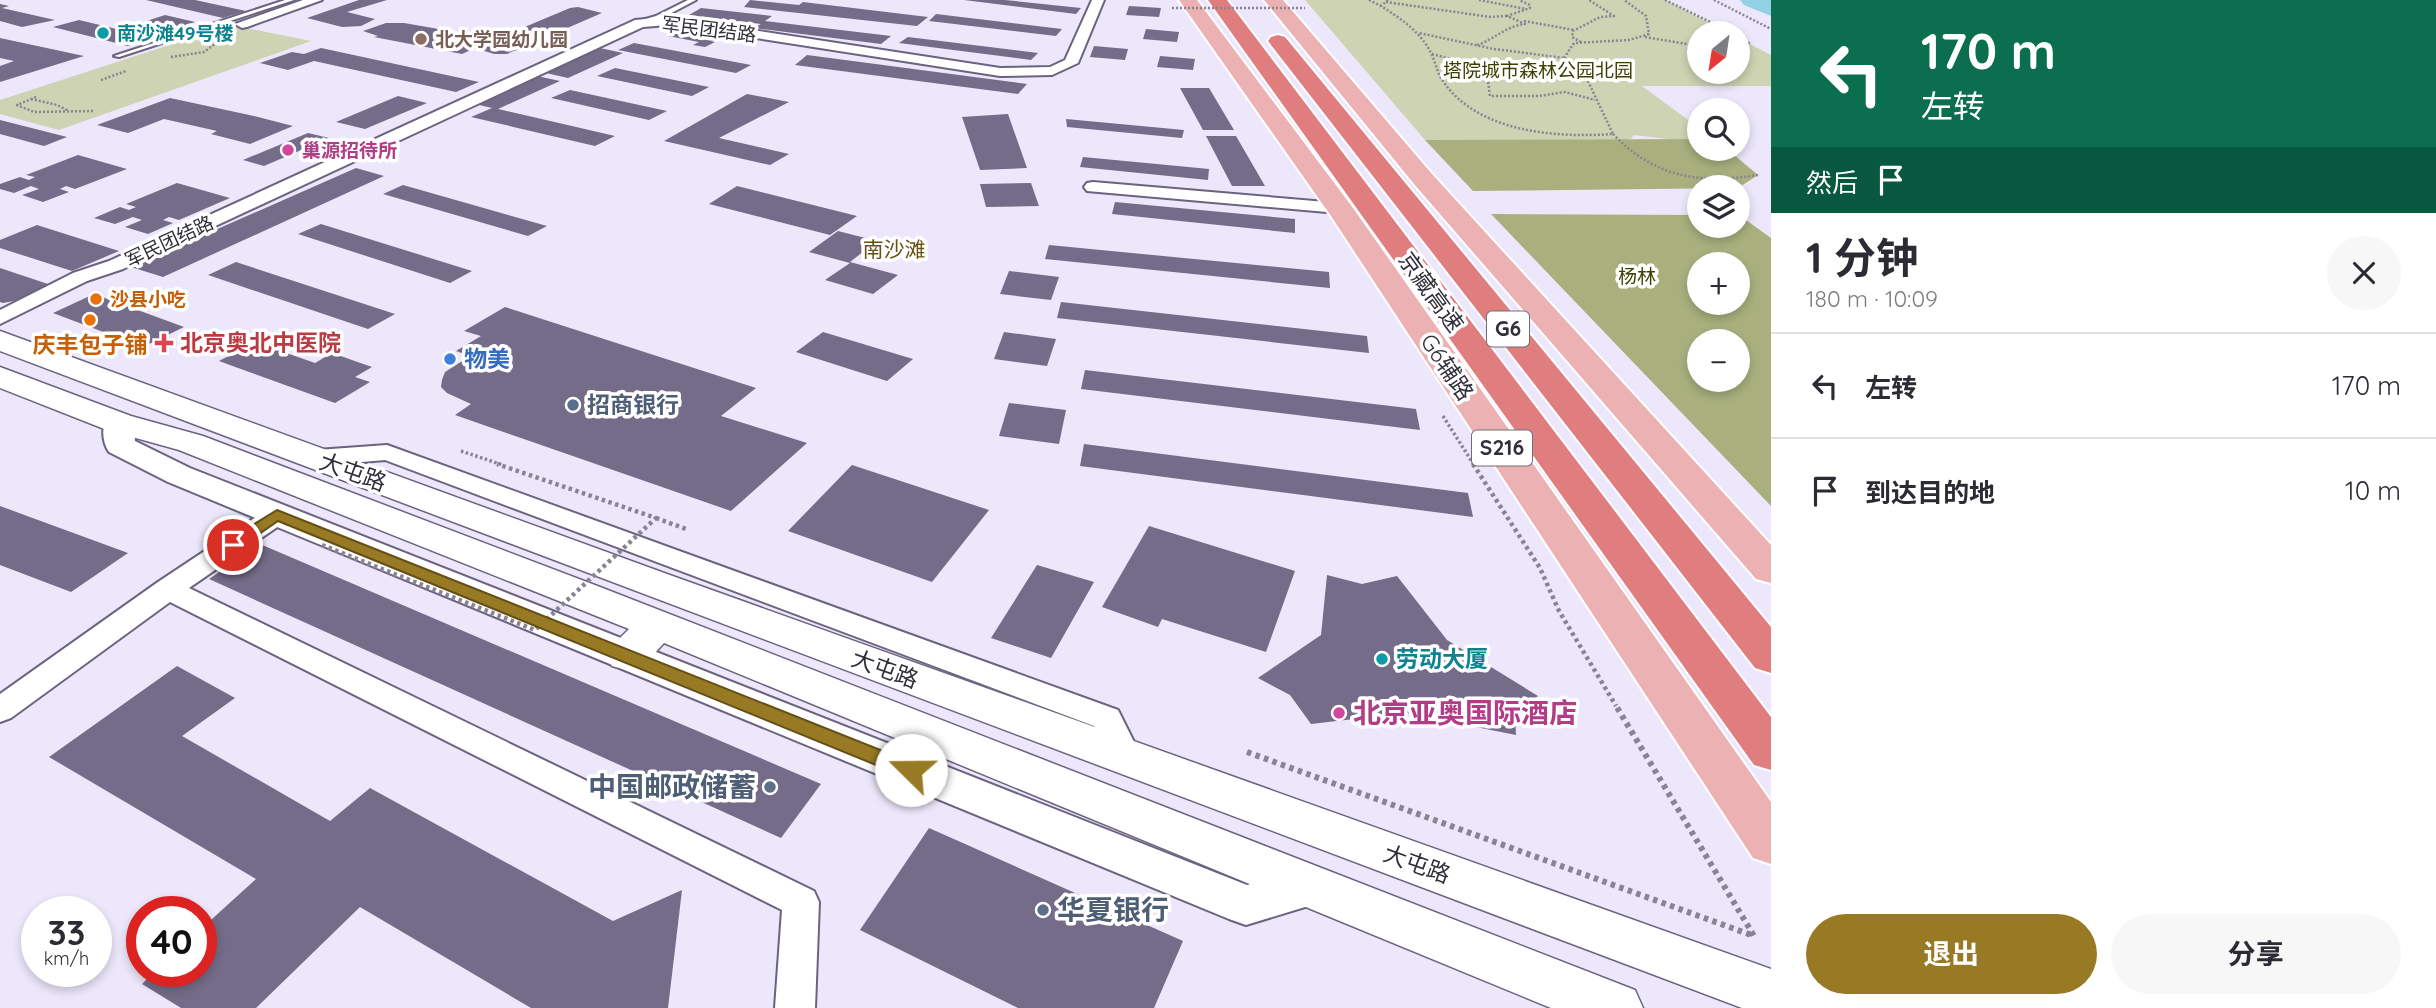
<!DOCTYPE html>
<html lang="zh">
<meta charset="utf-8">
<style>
body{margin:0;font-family:Quicksand,"Noto Sans SC",sans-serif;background:#f7f7f7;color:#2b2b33;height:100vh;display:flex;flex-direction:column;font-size:26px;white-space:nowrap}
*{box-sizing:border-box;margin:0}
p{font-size:23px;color:#7c7c81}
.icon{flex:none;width:38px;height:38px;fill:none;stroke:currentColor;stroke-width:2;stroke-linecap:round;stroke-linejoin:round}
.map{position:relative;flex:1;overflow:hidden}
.drawer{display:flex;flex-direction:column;background:#fff;width:665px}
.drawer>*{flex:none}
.guide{background:#0b6e4f;color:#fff;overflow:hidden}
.needle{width:46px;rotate:210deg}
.buttons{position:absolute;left:1687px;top:21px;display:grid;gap:14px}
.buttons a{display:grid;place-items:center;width:63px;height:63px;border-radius:50%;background:#fff;box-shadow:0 4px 10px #0003;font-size:35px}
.speed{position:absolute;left:21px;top:896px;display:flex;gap:14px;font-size:35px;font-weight:700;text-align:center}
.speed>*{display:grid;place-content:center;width:91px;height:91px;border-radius:50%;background:#fff;box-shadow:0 4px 10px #0003;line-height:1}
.speed small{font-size:18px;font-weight:400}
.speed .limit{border:10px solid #d22;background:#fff;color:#111}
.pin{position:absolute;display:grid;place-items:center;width:60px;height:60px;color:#fff;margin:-30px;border:4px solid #fff;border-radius:50%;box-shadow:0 2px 7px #0007}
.me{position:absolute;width:77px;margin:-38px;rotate:292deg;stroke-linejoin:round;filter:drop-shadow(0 0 5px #0008)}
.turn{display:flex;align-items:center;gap:24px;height:147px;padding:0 35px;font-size:32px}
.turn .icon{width:91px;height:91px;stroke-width:2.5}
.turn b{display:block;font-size:49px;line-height:60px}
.then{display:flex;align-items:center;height:66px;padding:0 35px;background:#0003;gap:14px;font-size:26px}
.round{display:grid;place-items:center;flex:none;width:74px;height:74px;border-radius:37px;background:#f7f7f7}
.headline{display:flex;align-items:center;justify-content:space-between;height:119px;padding:0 35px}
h1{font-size:42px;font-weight:700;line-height:52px}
.cta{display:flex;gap:14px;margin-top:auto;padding:14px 35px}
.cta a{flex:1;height:80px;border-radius:42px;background:#997a24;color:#fff;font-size:28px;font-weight:700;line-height:80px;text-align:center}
.cta a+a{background:#f7f7f7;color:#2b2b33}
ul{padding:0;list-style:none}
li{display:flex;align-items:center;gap:21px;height:105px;padding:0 35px;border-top:2px solid #e1e1e2}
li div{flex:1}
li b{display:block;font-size:26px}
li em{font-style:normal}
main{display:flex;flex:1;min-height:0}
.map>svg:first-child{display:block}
</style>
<main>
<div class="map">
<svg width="1771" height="1008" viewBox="0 0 1771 1008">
<rect width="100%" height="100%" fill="#ece7fb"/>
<g fill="#ced3b3">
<path d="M1305 0H1665L1729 33H1699V72H1738V38L1771 55V86H1642L1699 128V139H1668L1634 135 1629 141 1425 140Z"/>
<path d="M231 25 311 41 59 130 0 114V100Z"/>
</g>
<g fill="#a9b07e" fill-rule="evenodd">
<path d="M1699 139V149H1727L1758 175 1738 188 1473 191 1425 140Z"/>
<path d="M1491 214 1699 215V226H1738L1739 215 1771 238V506ZM1699 264H1738V303H1699ZM1699 341H1738V380H1699Z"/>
</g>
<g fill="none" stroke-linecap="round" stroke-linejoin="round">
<path fill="#92d1e3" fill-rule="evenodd" d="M1740 0H1771V16L1744 5Z"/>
</g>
<g fill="#746c88">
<path d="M146 0H195L246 11 223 18Z"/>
<path d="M359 0H387L347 12 375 19 361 26 342 27 307 18Z"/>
<path d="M750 0 799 5 803 2 928 17 917 26 744 7Z"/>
<path d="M964 0H1005L1081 8 1076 14Z"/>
<path d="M0 4 9 6 2 8 55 20 22 27 0 21Z"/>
<path d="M1129 6 1161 8 1159 17 1126 15Z"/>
<path d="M578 7 602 13 507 54H494L475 48 462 54 374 37 378 36 363 31 386 23H404L496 39 570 8Z"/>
<path d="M701 8 772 16 765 21 891 36 881 44 754 28 761 24 689 15Z"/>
<path d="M936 14 1062 29 1056 36 929 21Z"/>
<path d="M165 15 195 22 161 33 131 26Z"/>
<path d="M79 20 154 38 128 46 53 27Z"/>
<path d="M1146 29 1179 32 1177 42 1143 39Z"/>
<path d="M681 30 723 38 705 47 693 45 699 42 668 36Z"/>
<path d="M908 37 1038 53 1031 60 899 43Z"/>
<path d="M0 38 84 56 0 82V66L14 61 0 58Z"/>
<path d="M634 43 751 65 736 73 618 50Z"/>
<path d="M1094 46 1128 49 1125 60 1090 57Z"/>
<path d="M321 48 479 82 456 92 314 61 288 70 260 63 292 52 304 54Z"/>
<path d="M600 48 623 53 568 78 546 73Z"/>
<path d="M807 55 1027 84 1018 94 795 65Z"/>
<path d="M1160 56 1195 59 1193 70 1157 67Z"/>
<path d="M615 68 709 87 692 96 597 76Z"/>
<path d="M537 76 560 81 498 109 615 136 595 146 471 117 492 108 475 104Z"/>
<path d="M1180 88H1209L1234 130H1203Z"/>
<path d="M570 90 667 111 649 120 551 98Z"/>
<path d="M747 94 789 102 719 138 789 154 770 165 664 141Z"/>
<path d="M398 96 427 103 365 129 336 122Z"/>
<path d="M170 98 254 116 293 126 250 144 211 134 217 131 164 119 128 133 97 125Z"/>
<path d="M1008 114 1027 168 980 170 962 117Z"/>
<path d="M1066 119 1184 130 1182 138 1067 127Z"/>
<path d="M0 120 67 137 44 146 0 134Z"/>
<path d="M308 133 329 138 264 166 243 160Z"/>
<path d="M1206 136H1236L1265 186H1232Z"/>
<path d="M78 155 127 169 75 189 66 186 60 189 69 192 43 202 22 195 39 189 31 186 14 193 0 189V184L20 177 29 180 35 177 26 175Z"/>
<path d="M1083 157 1209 169 1208 180 1080 167Z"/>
<path d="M356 168 384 176 163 277 131 267Z"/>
<path d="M177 183 230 198 179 220 169 217 163 220 173 223 148 234 125 227 142 220 133 217 115 224 94 218 120 207 129 210 136 207 126 204Z"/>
<path d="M1031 183 1039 206 986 207 980 184Z"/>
<path d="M403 185 547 226 528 236 383 194Z"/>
<path d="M737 186 857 216 830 235 709 204Z"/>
<path d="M1115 202 1295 219V233L1112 214Z"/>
<path d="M321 224 472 271 450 283 298 234Z"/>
<path d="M37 225 119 251 72 271 0 248V240Z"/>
<path d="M838 231 877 241 850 262 898 275 873 294 825 280 850 263 809 252Z"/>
<path d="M1049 245 1329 272 1330 288 1045 259Z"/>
<path d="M236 262 395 314 368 329 208 275Z"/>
<path d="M0 268 51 285 14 301 3 303 0 302Z"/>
<path d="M1009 271 1059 277 1051 300 1000 294Z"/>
<path d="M94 294 184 327 143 347 53 313Z"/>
<path d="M1061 302 1367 336 1369 353 1057 318Z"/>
<path d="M505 307 756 388 721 416 807 443 731 511 455 415 471 404 447 393 441 387 442 380 445 372 470 356 456 351 481 336 464 331Z"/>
<path d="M823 332 913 359 887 381 796 352Z"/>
<path d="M1004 332 1056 339 1047 366 994 359Z"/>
<path d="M255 342 315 363 332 353 372 367 355 377 370 382 335 403 219 361Z"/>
<path d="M1085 370 1416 409 1420 430 1081 389Z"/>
<path d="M1009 403 1066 410 1059 444 999 436Z"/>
<path d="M1084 444 1468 493 1473 517 1080 466Z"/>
<path d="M852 465 989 510 932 582 788 531Z"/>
<path d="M0 506 128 553 71 592 0 565Z"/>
<path d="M1149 526 1295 571 1266 652 1162 619 1158 627 1102 607Z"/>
<path d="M260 544 821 784 781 838 209 579Z"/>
<path d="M1037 565 1094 582 1051 658 991 638Z"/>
<path d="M1327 575 1362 584 1397 576 1447 640 1538 696 1515 713 1516 735 1406 713 1311 724 1290 695 1258 678 1321 635Z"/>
<path d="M177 666 235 698 182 736 330 821 370 788 613 921 682 890 668 1008H531L360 907 256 1008H181L142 984 155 971H201V929L256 879 49 757Z"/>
<path d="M929 828 1183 941 1154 1008H1018L860 930Z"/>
</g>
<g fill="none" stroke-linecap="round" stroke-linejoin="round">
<g stroke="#6b637f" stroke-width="4">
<g id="service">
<path d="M285 0H294L119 57 114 56Z"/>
<path d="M688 0H696L660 19 645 22 642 20 656 16Z"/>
</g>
</g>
<g stroke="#6b637f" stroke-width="4">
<g id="minor">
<path d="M303 0H322L247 27 242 28 235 24Z"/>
<path d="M1092 0H1104L1078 63 1052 75 1000 76 705 30 668 25 643 27 123 269 87 281 0 324V310L73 273 109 261 635 20 668 17 1000 68 1050 67 1065 60Z"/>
<path d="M1093 182 1338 203 1347 208 1338 213 1087 191 1084 187 1087 183Z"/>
<path d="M387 445 1118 710 1141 756 1136 765 1124 769 1112 765 1094 726 385 460 317 466 308 463 304 458 308 453 317 450Z"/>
<path d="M277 507 286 509 290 515 286 521 189 588 814 891 819 902 815 1008H775L782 910 170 602 11 718 0 722V694L158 582 268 509Z"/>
</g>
</g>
<g stroke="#6b637f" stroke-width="4">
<path id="tertiary" d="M119 414 130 417 134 423 135 441 190 468 1247 885 1312 867 1328 872 1335 886 1328 900 1246 925 1229 919 168 482 109 452C102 442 101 426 108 417Z"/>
</g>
<g stroke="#6b637f" stroke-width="3">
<g id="secondary">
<path d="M0 331 667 574 1771 969V1008H1742L0 351Z"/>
<path d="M0 367 131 416 203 436 600 587 1635 990 1643 1008H1551L664 643C646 662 640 675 612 666L606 656 612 646 629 629 179 450 107 430 0 388Z"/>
</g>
</g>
<g stroke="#fff" stroke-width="4">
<g id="primary">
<path d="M1179 0H1197L1353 208 1771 802V864L1753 858 1331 216Z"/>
<path d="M1264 0H1283L1432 174 1771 545V583L1756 579 1414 184Z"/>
</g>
</g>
<g stroke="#fff" stroke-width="4">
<g id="motorway">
<path d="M1208 0H1227L1771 717V770L1754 765Z"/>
<path d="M1278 35 1285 37 1771 627V673L1755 668 1271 45 1268 41 1271 37Z"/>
</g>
</g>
<g stroke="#888493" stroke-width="2.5" stroke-dasharray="2 2" stroke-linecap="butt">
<path d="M1369 0 1381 6"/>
<path d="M1388 0 1381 6C1401 19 1420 31 1431 53 1435 61 1437 71 1441 78 1475 133 1557 138 1613 134L1586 77 1564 58 1494 49 1419 33"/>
<path d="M1479 0 1526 9"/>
<path d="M1665 0 1733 33"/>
<path d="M1714 0 1771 29"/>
<path d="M1386 2 1490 17 1507 16"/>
<path d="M1524 21 1574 30"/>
<path d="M1738 36 1749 43 1738 46"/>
<path d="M1645 37 1699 46"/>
<path d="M1581 42 1572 37 1573 31 1600 17 1614 16 1589 0"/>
<path d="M1477 45C1495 39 1506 26 1525 24L1507 16 1530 8V5L1519 0"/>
<path d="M1432 54 1481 67 1487 74 1490 96H1539L1565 92 1595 100"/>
<path d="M171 57 204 52 219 41 234 38"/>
<path d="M1564 58 1574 43 1629 40 1649 34 1646 16 1624 0"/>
<path d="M101 80 126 71"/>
<path d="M36 97 17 105 34 112 93 111"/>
<path d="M31 99 57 105 69 111"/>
<path d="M1613 134C1655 178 1700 184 1758 175"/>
</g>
<path stroke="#888493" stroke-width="3.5" stroke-dasharray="2.5 2.5" stroke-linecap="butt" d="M1443 416 1474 465"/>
<g stroke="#888493" stroke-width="4.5" stroke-dasharray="3.5 3.5" stroke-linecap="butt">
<path d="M1473 464 1540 568 1559 611 1616 706"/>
<path d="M656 518 686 529"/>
</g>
<path stroke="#888493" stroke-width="6" stroke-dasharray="4.5 4.5" stroke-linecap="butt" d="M1247 752 1754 936 1615 704"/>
<use href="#service" fill="#fff" fill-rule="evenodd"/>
<use href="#minor" fill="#fff" fill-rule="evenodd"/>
<use href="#tertiary" fill="#fff" fill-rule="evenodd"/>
<use href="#secondary" fill="#fff" fill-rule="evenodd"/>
<use href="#primary" fill="#ecb1b2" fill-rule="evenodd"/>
<use href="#motorway" fill="#e07d7e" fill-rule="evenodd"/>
<path stroke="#888493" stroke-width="2.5" stroke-dasharray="2 2" stroke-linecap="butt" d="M1172 8H1305"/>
<path stroke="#888493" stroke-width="3.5" stroke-dasharray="2.5 2.5" stroke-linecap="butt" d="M461 451 503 465"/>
<path stroke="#888493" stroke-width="4.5" stroke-dasharray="3.5 3.5" stroke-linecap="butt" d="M322 545 535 630 656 518 497 464"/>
</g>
<path fill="#997a24" stroke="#634f17" stroke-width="2" d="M277 510 918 765 921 770 918 776 911 778 903 776 278 521 239 548H227L225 545 227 541Z"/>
<g fill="#0f9aa8" stroke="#fff" stroke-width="2.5">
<circle cx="103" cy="33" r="7"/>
<circle cx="1382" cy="659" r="7"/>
</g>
<circle fill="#8d6e63" stroke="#fff" stroke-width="2.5" cx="421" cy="39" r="7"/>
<g fill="#d1479c" stroke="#fff" stroke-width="2.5">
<circle cx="288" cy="150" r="7"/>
<circle cx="1339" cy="713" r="7"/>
</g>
<g fill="#e8710a" stroke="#fff" stroke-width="2.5">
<circle cx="96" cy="299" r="7"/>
<circle cx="90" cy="320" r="7"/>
</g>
<path fill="#e0444e" stroke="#fff" stroke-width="2.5" d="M160.5 332.5h7v7h7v7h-7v7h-7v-7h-7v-7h7z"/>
<circle fill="#3f7fe0" stroke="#fff" stroke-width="2.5" cx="450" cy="359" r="7"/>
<g fill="#5c6f8a" stroke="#fff" stroke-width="2.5">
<circle cx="573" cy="405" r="7"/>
<circle cx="770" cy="787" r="7"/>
<circle cx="1043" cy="910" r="7"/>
</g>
<g text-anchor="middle" stroke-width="7" stroke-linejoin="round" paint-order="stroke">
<g font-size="19" fill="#322f3b" stroke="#fff">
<text transform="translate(709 29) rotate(7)" y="7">军民团结路</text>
<text transform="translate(169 241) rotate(-25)" y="7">军民团结路</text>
</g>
<g font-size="19" font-weight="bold" fill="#0d838f" stroke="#fff" text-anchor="start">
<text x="117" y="40">南沙滩49号楼</text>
</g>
<g font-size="19" font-weight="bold" fill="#785e54" stroke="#fff" text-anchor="start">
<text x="435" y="46">北大学园幼儿园</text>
</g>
<g font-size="19" fill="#3c4102" stroke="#fff">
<text x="1538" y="77">塔院城市森林公园北园</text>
<text x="1637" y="283">杨林</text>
</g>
<g font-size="19" font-weight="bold" fill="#b23c85" stroke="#fff" text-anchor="start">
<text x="302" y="157">巢源招待所</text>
</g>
<g font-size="19" font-weight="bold" fill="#c56008" stroke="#fff" text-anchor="start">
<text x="110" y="306">沙县小吃</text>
</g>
<g font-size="21" fill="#665115" stroke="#fff">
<text x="894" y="257">南沙滩</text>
</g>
<g fill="#fff" stroke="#706d76" stroke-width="2">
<rect x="1487" y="311.5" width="42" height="35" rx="5"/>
<rect x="1472" y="430.5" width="60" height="35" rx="5"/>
</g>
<g font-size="21" font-weight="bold" fill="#322f3b">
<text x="1508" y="336">G6</text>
<text x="1502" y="455">S216</text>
</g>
<g font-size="23" fill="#322f3b" stroke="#fff">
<text transform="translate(1431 292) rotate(54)" y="8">京藏高速</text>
<text transform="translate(1447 367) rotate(56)" y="8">G6辅路</text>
<text transform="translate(353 472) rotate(20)" y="8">大屯路</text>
<text transform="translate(885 669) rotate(20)" y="8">大屯路</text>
<text transform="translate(1417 864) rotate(20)" y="8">大屯路</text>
</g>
<g font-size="23" font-weight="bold" fill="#be3a42" stroke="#fff" text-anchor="start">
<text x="180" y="351">北京奥北中医院</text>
</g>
<g font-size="23" font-weight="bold" fill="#c56008" stroke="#fff">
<text x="90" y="353">庆丰包子铺</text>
</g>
<g font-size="23" font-weight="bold" fill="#366cbe" stroke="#fff" text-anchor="start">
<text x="464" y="367">物美</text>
</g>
<g font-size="23" font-weight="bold" fill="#4e5e75" stroke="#fff" text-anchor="start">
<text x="587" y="413">招商银行</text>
</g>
<g font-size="23" font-weight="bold" fill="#0d838f" stroke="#fff" text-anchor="start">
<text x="1396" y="667">劳动大厦</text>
</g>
<g font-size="28" font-weight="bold" fill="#b23c85" stroke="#fff" text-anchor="start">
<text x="1353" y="723">北京亚奥国际酒店</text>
</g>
<g font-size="28" font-weight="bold" fill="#4e5e75" stroke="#fff" text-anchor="end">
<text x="756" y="797">中国邮政储蓄</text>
<text x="1057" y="920" text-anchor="start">华夏银行</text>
</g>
</g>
</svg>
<div class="buttons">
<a><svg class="needle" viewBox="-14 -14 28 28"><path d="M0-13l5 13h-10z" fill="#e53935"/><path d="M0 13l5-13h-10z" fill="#7c7c81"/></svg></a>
<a><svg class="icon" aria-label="search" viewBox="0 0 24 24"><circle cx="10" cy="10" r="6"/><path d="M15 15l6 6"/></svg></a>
<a><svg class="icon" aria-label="layers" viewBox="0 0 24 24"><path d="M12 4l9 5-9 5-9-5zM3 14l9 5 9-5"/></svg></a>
<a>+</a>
<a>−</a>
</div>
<div class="speed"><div>33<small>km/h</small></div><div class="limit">40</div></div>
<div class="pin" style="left:233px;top:545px;background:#d93025"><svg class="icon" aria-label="arrive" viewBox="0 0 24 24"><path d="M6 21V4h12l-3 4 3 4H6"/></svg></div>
<svg class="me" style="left:911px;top:770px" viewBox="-20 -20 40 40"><circle r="19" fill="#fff"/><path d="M0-13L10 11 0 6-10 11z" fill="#997a24"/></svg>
</div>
<section class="drawer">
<div class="guide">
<div class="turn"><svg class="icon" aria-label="left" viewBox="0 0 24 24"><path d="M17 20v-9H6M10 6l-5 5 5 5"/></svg><div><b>170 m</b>左转</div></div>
<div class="then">然后<svg class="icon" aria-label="arrive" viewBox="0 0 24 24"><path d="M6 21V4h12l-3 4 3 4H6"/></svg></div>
</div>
<div class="headline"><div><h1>1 分钟</h1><p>180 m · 10:09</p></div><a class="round"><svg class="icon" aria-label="close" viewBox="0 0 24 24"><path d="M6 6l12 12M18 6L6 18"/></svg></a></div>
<ul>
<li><svg class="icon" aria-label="left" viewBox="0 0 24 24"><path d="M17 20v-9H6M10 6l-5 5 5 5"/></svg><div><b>左转</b></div><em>170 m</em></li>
<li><svg class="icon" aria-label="arrive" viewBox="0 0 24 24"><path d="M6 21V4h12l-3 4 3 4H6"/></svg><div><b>到达目的地</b></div><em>10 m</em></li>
</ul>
<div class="cta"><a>退出</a><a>分享</a></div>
</section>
</main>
